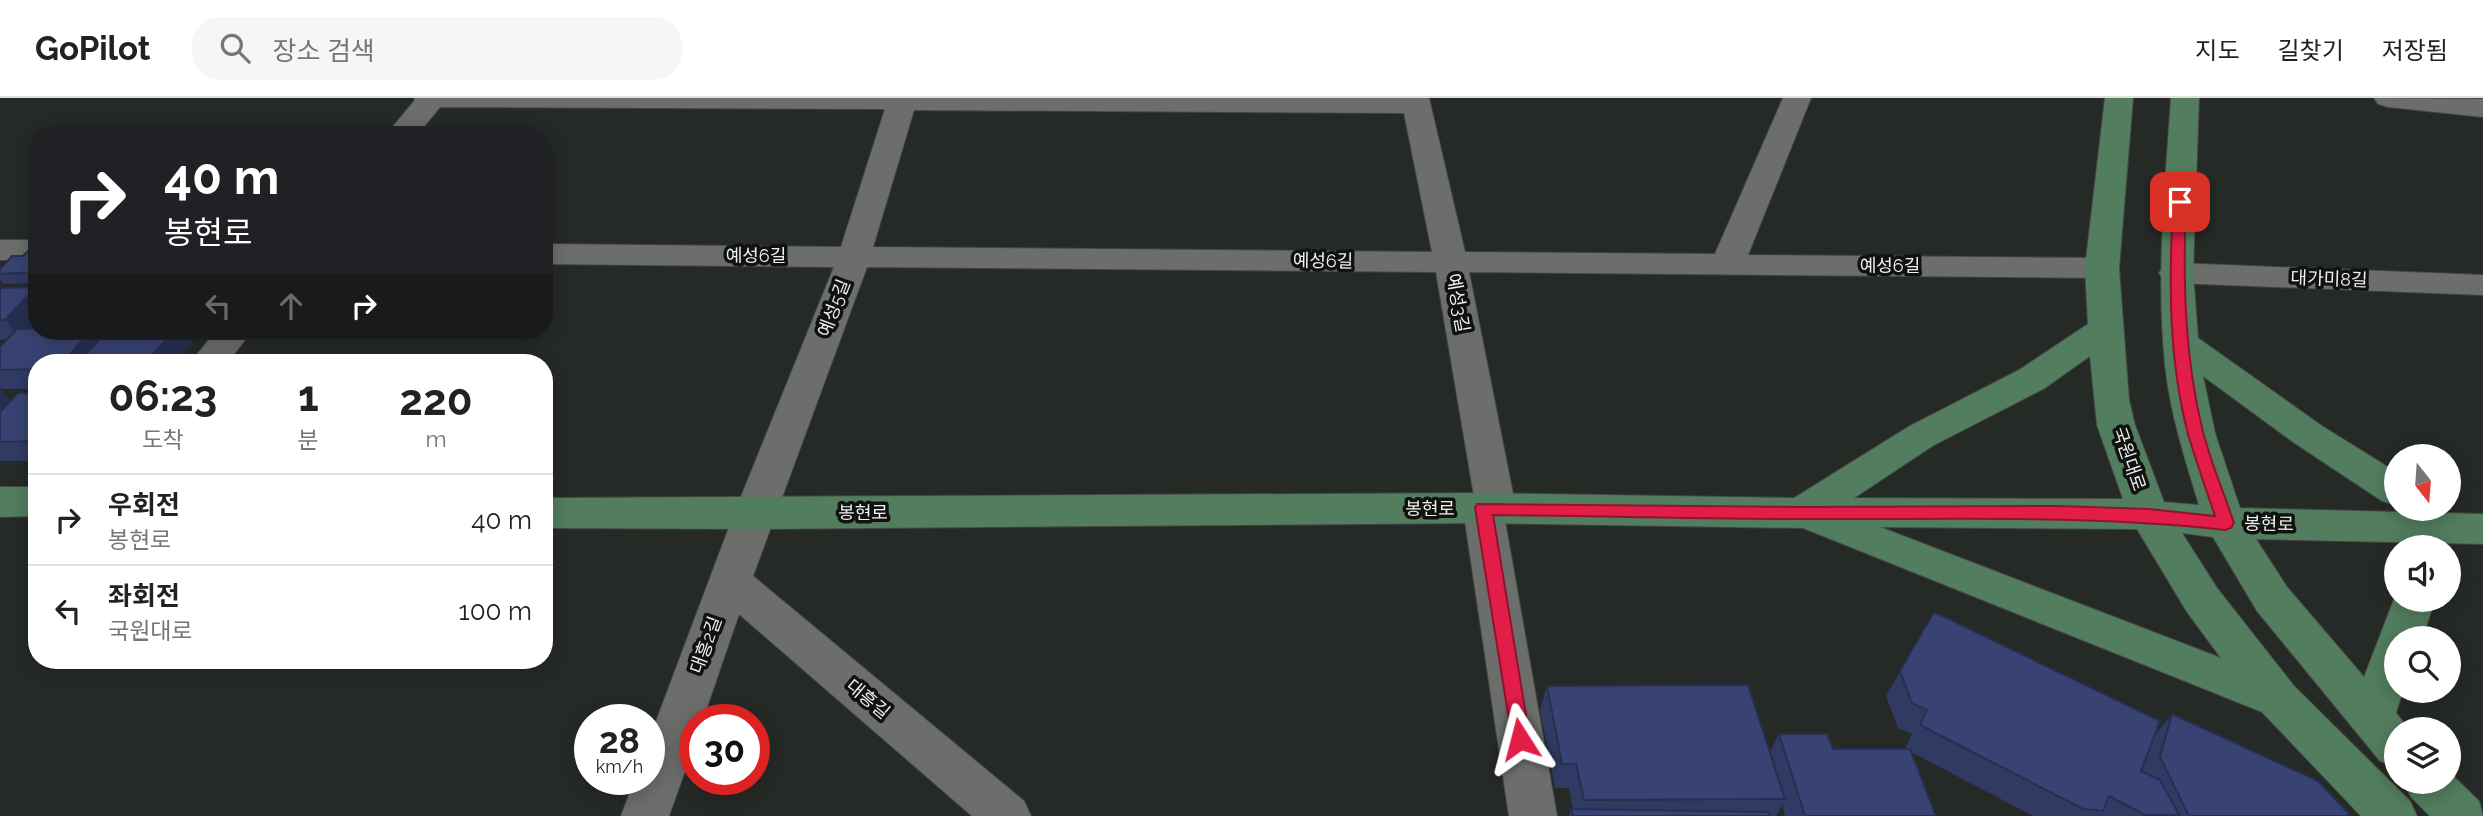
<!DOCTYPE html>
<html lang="ko">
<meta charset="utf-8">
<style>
body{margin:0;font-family:Raleway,"Noto Sans KR",sans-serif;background:#f6f6f6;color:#222;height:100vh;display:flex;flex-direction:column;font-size:26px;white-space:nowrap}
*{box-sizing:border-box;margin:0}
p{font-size:23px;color:#767676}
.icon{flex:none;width:38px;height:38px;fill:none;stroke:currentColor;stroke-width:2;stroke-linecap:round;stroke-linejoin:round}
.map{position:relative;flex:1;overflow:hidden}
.details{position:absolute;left:28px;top:256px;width:525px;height:315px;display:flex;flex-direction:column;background:#fff;border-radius:28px;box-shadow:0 4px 18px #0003}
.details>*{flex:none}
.guide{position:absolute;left:28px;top:28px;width:525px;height:214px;border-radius:28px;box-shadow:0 4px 18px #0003;background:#202124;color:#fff;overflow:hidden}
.needle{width:46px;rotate:163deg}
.controls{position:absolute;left:2384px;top:346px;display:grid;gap:14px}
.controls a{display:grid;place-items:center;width:77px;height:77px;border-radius:50%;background:#fff;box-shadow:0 4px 18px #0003;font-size:35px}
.speed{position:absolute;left:574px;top:606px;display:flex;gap:14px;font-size:35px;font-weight:700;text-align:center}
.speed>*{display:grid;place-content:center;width:91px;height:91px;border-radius:50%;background:#fff;box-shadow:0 4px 18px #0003;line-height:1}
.speed small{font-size:18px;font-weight:400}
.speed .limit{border:10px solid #d22;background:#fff;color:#111}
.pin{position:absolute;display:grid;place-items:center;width:60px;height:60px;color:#fff;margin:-30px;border-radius:14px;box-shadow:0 4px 10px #0006}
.me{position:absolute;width:77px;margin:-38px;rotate:351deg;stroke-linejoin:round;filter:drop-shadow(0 0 5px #0008)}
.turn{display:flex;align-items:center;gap:24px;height:147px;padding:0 21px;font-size:32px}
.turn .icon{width:91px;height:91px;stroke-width:2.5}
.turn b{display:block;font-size:49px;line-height:60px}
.lanes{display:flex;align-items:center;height:66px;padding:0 21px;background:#0003;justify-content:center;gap:35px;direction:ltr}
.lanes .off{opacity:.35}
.eta{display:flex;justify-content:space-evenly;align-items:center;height:119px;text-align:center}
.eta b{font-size:42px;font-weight:700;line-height:49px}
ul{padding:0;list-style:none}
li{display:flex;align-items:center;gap:21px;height:91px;padding:0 21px;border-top:2px solid #e0e0e0}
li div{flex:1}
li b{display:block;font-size:26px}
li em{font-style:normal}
header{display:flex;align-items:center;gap:42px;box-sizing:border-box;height:98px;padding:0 35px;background:#fff;border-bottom:2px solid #e0e0e0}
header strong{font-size:33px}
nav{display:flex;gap:38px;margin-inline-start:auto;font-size:24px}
.search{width:490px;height:63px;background:#f6f6f6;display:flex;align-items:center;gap:18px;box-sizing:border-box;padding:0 24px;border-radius:28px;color:#767676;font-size:26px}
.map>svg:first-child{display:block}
</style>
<header>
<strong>GoPilot</strong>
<div class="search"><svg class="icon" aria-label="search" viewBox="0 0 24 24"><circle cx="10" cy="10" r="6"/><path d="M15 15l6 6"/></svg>장소 검색</div>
<nav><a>지도</a><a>길찾기</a><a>저장됨</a></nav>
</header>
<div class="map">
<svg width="2483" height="718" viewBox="0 0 2483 718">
<rect width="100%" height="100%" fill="#262a26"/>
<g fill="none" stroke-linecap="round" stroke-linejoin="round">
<g stroke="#454745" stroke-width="2">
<g id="street">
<path d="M414 0H1429L1465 154 1715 156 1783 0H1811L1748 157 2102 160 2114 163 2119 170 2114 177 2102 180 1469 174 1516 411 1510 421 1505 423 1557 718H1509L1463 410 1469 400 1474 398 1436 174 867 169 753 478 1024 703 1031 718H972L739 516 703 621H695V645L669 718H621L635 681H649V642L734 416 834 169 544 166V146L841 149 885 11 440 9 417 37H386L415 2ZM914 12 1404 15 1432 154 873 149Z"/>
<path d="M2374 0 2483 1V19L2388 9 2378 6Z"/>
<rect x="0" y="142" width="37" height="20"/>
<path d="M2176 165 2483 177V197L2176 185 2164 182 2159 175 2164 168Z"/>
<path d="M216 233H252L228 264H191Z"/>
</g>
</g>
<g stroke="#454745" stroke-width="2">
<g id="secondary">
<path d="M2105 0H2133L2119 170 2129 302 2135 327 2164 404 2199 407C2185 361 2170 315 2165 267 2156 178 2165 89 2171 0H2199L2193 175 2198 240 2322 328 2396 374V407L2382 403 2296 346 2203 278 2215 335 2240 410 2483 416V446L2256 441 2287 489 2364 579 2396 496V502H2435L2422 541H2396V593H2403L2396 615 2410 632H2396V669L2380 663 2257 513 2213 439 2182 435 2217 490 2294 588 2410 703 2417 718H2361L2262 614 1803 430 1483 425 754 431 544 430V400L1483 395 1794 400 1908 329 2019 272 2088 226 2085 170ZM2090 258 2097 327 2123 401 1854 400 1934 347 2045 290ZM1880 429 2137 431 2187 514 2221 560Z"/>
<path d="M0 389H37V418L0 419Z"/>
<path d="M2448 673 2479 703 2483 718H2430L2411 699 2404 684H2448Z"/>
</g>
</g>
<use href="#street" fill="#6b6e6b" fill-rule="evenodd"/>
<use href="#secondary" fill="#527d5e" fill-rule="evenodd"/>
</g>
<g fill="#303a63">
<path d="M37 152V185L3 186 0 182V171L23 158Z"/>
<path d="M0 190 37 191V223L30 230 102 239 108 233H208L205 237 189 238 194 244 176 264H37V291H0V249L7 241 0 242Z"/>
<path d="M0 293H2L10 303 37 295V363H0Z"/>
<path d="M1934 514 2155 637 2172 616 2351 718H2033L1911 654 1936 718H1785L1782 707 1776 718H1569L1571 711H1573L1569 690H1555L1540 612 1547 588 1770 654 1779 636 1833 651H1905L1912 636 1898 630 1886 598Z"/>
</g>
<g fill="#272f50">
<path d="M36 189 37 191V223L20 241 5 222Z"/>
<path d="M91 233H97L108 247 94 264H63Z"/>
<path d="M174 233H186L194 244 176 264H146Z"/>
<path d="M2 293 18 312 0 332V295Z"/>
</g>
<g fill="#384373" stroke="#272f50" stroke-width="2">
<path d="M37 152V174L0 176V171L12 158H23L28 153Z"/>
<path d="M36 189 5 222H0V190Z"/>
<path d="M37 230V233H91L63 264H37V271L0 272V249L17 231Z"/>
<path d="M108 233H174L146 264H78Z"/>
<path d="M18 295H37V343L0 344V314Z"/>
<path d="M1934 514 2160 623 2141 673 2160 682 2179 717H2145L2109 698 2103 713 2083 711 1920 627 1927 612 1912 605 1900 573Z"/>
<path d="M1748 587 1785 701 1584 702 1576 666H1562L1547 588Z"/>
<path d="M2172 616 2318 683 2351 718H2189L2160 659Z"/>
<path d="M1779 636H1827L1833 651H1910L1936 718H1805Z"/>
<path d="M1571 711 1769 714 1770 718H1573Z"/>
</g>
<path fill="#e11d48" stroke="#92132f" stroke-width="2" d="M2180 100 2186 104C2183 181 2184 258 2203 334 2211 365 2224 395 2234 425L2231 430 2225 432C2084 416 1943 422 1801 421 1698 421 1595 418 1493 417L1530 641 1527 647 1520 649 1513 647 1475 410 1477 406 1801 409 2058 408 2149 411 2215 418C2206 391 2196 363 2188 336 2168 260 2169 181 2173 104Z"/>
<g text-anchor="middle" stroke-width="7" stroke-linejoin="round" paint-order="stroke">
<g font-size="18" fill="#eef0ee" stroke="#101210">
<text x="756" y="164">예성6길</text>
<text transform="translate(1323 163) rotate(1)" y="6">예성6길</text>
<text x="1890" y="174">예성6길</text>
<text transform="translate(2329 181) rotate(2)" y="6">대가미8길</text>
<text transform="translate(1458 205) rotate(80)" y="6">예성3길</text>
<text transform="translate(834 210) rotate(-69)" y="6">예성5길</text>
<text transform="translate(2129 361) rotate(71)" y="6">국원대로</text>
<text x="1430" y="417">봉현로</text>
<text x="863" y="421">봉현로</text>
<text transform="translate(2269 426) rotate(1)" y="6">봉현로</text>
<text transform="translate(706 547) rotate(-70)" y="6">대흥2길</text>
<text transform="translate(868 601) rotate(40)" y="6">대흥길</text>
</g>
</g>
</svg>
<div class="controls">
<a><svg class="needle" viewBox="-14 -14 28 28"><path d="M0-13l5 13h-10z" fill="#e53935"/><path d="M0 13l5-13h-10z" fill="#767676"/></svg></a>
<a><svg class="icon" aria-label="sound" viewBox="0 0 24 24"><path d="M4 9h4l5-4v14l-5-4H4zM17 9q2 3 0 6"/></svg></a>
<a><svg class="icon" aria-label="search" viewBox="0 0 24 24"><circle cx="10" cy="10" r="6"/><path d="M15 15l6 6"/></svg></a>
<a><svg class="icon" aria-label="layers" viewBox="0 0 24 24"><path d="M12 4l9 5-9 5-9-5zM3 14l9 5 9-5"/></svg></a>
</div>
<div class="speed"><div>28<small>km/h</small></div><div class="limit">30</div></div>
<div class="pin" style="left:2180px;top:104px;background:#d93025"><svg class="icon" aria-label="arrive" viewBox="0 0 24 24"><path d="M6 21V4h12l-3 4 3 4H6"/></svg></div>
<svg class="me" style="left:1520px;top:641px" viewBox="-20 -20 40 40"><path d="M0-17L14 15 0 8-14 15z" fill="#e11d48" stroke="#fff" stroke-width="4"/></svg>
<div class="guide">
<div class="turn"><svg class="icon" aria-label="right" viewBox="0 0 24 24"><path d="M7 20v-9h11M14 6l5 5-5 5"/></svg><div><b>40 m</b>봉현로</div></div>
<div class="lanes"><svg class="icon off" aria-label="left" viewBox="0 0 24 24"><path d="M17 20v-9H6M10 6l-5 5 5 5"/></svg><svg class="icon off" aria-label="ahead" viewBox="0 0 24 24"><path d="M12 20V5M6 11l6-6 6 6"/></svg><svg class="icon" aria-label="right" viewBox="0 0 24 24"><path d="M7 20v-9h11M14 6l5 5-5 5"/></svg></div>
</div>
<section class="details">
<div class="eta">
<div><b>06:23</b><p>도착</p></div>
<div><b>1</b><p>분</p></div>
<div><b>220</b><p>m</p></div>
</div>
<ul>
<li><svg class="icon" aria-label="right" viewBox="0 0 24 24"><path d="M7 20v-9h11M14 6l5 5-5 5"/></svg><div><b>우회전</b><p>봉현로</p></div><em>40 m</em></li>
<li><svg class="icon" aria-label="left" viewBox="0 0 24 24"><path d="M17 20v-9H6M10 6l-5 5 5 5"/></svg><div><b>좌회전</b><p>국원대로</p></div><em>100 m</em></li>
</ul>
</section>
</div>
